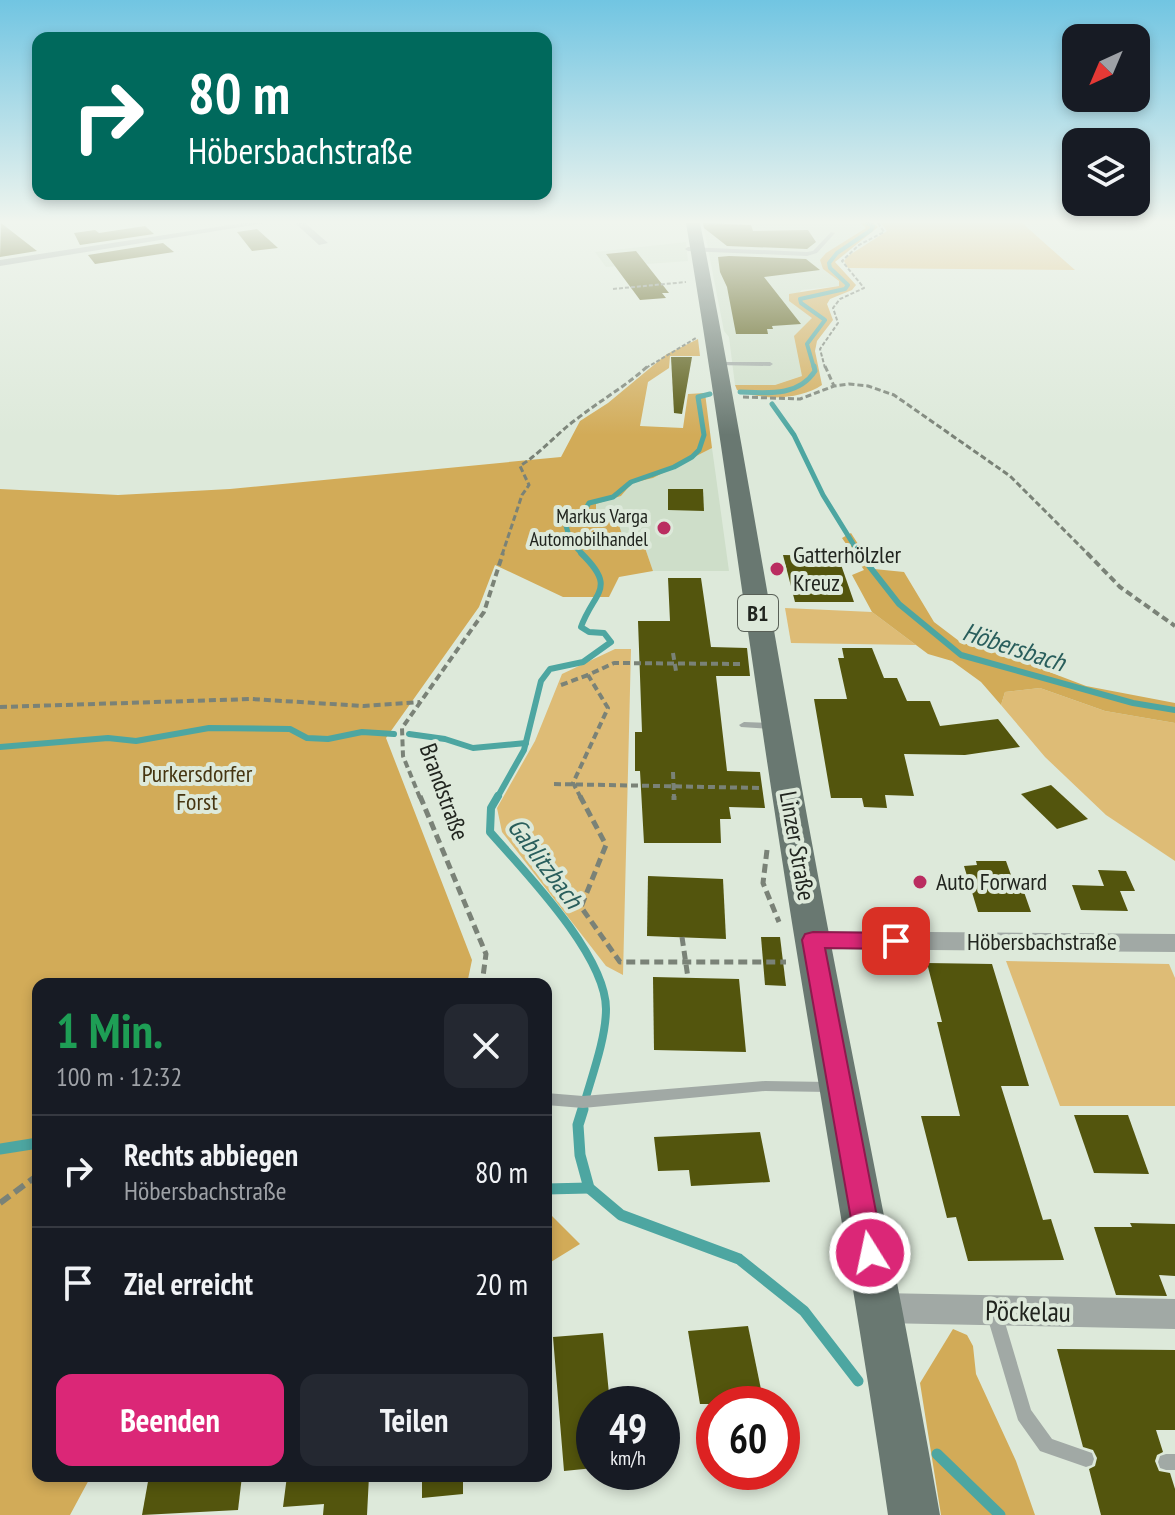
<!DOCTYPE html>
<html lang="de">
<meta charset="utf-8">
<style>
body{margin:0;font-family:"PT Sans Narrow",sans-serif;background:#242831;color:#f1f3f6;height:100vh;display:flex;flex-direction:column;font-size:30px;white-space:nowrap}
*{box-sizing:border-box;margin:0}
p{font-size:26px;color:#9ea1a6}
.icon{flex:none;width:44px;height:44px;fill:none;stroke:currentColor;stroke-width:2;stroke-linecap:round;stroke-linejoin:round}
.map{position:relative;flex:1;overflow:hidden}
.sheet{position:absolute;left:32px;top:978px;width:520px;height:504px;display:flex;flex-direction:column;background:#171b24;border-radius:16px;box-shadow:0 4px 12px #0003}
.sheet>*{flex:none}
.guide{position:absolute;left:32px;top:32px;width:520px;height:168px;border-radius:16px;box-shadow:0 4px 12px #0003;background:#00695c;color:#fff;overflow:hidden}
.needle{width:52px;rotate:224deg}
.controls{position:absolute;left:1062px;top:24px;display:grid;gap:16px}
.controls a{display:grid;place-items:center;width:88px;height:88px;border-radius:16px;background:#171b24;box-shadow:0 4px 12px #0003;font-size:40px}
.speed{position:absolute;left:576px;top:1386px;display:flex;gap:16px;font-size:40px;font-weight:700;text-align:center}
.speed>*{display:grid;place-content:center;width:104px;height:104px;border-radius:50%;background:#171b24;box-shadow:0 4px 12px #0003;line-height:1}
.speed small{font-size:20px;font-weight:400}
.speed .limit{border:12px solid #d22;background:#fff;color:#111}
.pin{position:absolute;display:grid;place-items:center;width:68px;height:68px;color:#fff;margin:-34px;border-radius:16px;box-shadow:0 4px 12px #0006}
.me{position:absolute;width:88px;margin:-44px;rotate:350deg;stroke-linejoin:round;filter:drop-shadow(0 0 6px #0008)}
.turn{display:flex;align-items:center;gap:28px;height:168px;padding:0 24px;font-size:36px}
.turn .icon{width:104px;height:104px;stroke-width:2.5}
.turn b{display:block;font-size:56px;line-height:68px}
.round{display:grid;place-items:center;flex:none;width:84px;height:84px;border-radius:16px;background:#242831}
.head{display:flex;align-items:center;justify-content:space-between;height:136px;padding:0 24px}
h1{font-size:48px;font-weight:700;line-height:60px;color:#1e9e55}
.button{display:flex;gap:16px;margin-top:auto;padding:16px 24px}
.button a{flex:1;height:92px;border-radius:16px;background:#db2777;color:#fff;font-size:32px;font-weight:700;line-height:92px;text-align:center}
.button a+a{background:#242831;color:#f1f3f6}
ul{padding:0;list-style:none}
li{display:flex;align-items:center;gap:24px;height:112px;padding:0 24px;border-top:2px solid #363941}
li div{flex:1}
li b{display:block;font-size:30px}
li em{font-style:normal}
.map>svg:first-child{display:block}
</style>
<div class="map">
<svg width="1175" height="1515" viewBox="0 0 1175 1515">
<rect width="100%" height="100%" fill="#dde9da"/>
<g fill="#cedec9">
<path d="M703 223H861L867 228 826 253 823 269 840 281 839 286 802 290 789 301 813 318 802 376 775 385H735L729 337 724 331Z"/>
<path d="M686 242 688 261 606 267 595 252Z"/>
<path d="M712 448 729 571H653L643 542 623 537 595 513 596 504 621 496 632 483 653 478Z"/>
</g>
<g fill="#debc76">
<path d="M881 223H1022L1075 270 848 268 844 261 848 256 887 231Z"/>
<path d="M785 608 872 612 916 645 791 643Z"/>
<path d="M615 649H631L623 975 606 966 502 832 497 808 535 741 562 674Z"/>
<path d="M1040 688 1105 711 1175 723V861L1106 815 1045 757 1001 705 1005 692Z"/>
<path d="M1006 961 1169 964 1175 978V1106H1060Z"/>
</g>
<g fill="#d2ab58">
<path d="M861 223H873L878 227 835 262 856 285 852 290 830 299 827 304 833 320 817 341 815 351 822 385C800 400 761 401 737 390L735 385H775L802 376 794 336 812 318 789 301V294L839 286V281L823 269 820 260 826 253 866 228Z"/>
<path d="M698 339 700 356H670L669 368 648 382 640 426 683 428 688 394 705 393 712 448 653 478 632 483 621 496 596 504V513L615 514 623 537 643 542 653 571 619 577 609 597H563L495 565 479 607 386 738 472 960 467 984H38V1476H91L70 1515H0V489L118 495 230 489 561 457 580 421 608 403 667 354Z"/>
<path d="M851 533 874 569 904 572 934 622 963 644H1005L1036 651 1044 670 1086 686 1175 703V723L1105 711 1040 688 1005 692 1001 705 981 682 952 661 928 654 872 612 852 575 864 570 842 538Z"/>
<path d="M546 1210 580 1244 546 1265Z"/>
<path d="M953 1329 967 1335 973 1346 976 1374 1016 1461 1035 1515H941L920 1383Z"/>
</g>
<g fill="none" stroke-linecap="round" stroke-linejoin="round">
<path stroke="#4da6a1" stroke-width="4" d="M814 368 807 344 825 320 801 303 800 299 845 289 848 285 830 268 829 263 837 253 871 230 873 226 867 223"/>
<g stroke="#4da6a1" stroke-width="5">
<path d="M740 392C767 393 798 397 815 371L814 366"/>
<path d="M772 404 794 435 823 495 860 555"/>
<path d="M583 555 571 542 566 526 581 517 589 503 613 497 631 482 674 467 692 457 699 450 704 435 698 397 710 394"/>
</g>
<g stroke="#4da6a1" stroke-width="6">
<path d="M859 553 899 604 961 655 1133 703 1175 710"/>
<path d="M409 734 445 739 473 748 526 743"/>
<path d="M0 747 108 738 136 741 209 728 290 729 307 738 328 739 362 732 394 734"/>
<path d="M497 798 524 750 541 681 550 669 583 662 611 642 604 633 589 632 581 627C594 591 618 589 581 553"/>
</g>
<path stroke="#4da6a1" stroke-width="8" d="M498 796 491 808 490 832C525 872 606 955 606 1009 606 1040 590 1081 582 1111"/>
<g stroke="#4da6a1" stroke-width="11">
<path d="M583 1109 578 1125 580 1155 589 1188 621 1215 739 1259 804 1311 858 1381"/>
<path d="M0 1149 38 1143"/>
<path d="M546 1189 589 1188"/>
<path d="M937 1454 1000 1515"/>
</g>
</g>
<g fill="#53550d">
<path d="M1 223 37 251 0 257Z"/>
<path d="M703 223 751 225 753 231 808 230 816 242 807 249 727 246 704 228Z"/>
<path d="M145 226 154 234 80 245 74 233 95 230 99 233Z"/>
<path d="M257 229 278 248 252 251 237 232Z"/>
<path d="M163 243 174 252 95 264 88 255Z"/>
<path d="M636 251 669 293H662L666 298 640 300 606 254Z"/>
<path d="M729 256 806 259 820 270 764 277 801 324 772 326 773 329H767L768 334H736L727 287 720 272 718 257Z"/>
<path d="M671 357H692L682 414 674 413Z"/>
<path d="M668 489H703L704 511 668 510Z"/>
<path d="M783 555 838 556 854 602H795Z"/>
<path d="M668 578H701L711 647 747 648 750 676H716L727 771 760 772 765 808 729 807 731 819H720L721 843H644L640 771H635V732H642L638 621H670Z"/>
<path d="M842 648H872L884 678H897L907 701H930L940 726 998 719 1020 747 965 755 904 754 914 796 885 795 887 808 864 807 862 798H831L814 699H847L838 658H844Z"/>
<path d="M1051 785 1088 819 1057 829 1021 794Z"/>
<path d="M976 861H1006L1017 892H1024L1031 912H978L964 866 977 865Z"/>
<path d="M1098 870 1126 871 1135 891H1120L1128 911 1081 910 1072 885 1104 886Z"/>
<path d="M648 876 723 879 726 939 647 936Z"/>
<path d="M761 937H780L786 986 765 985Z"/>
<path d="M927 963 992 964 1029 1086H1001L1043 1220 1051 1219 1064 1260 968 1261 956 1217 947 1218 921 1116H960L937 1022H942Z"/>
<path d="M653 977 739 979 746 1052 654 1050Z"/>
<path d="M1074 1115H1128L1149 1174 1094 1173Z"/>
<path d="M760 1132 770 1182 691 1186 689 1170 658 1171 654 1137Z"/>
<path d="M1130 1223 1175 1224V1276L1159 1275 1167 1296 1116 1295 1094 1227H1132Z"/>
<path d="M748 1326 764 1404H700L688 1331Z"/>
<path d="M603 1333 610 1404H594V1468L564 1471 553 1337Z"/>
<path d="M1057 1349 1175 1350V1430H1156L1163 1452 1157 1455 1155 1461 1159 1471 1170 1473 1175 1489V1515H1101L1089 1469 1095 1466 1097 1458 1093 1450 1083 1447Z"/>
<path d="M149 1476H242L238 1510 142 1515Z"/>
<path d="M287 1476H369L367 1515H323L324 1504 283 1507Z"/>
<path d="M422 1476H463V1494L422 1498Z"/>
</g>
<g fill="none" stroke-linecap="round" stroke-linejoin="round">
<g stroke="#7a8277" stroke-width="2" stroke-dasharray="4 2" stroke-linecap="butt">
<path d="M613 289 686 282"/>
<path d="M646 368 696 338"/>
<path d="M825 368 820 349 838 323 833 308 840 299 864 288 842 261 859 245 884 232 878 223"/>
</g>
<g stroke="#7a8277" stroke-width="3" stroke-dasharray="6 3" stroke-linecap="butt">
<path d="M825 366 834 386"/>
<path d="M743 397 800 399 834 386 849 384 868 386 894 395 1010 476 1089 555"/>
<path d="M502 555 522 495 529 485 520 466C542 452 557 433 578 418 601 400 626 386 648 366"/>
</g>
<g stroke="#7a8277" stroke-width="4" stroke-dasharray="7 4" stroke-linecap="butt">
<path d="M1087 553 1120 587 1175 626"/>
<path d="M673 653 676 671"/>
<path d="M561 685 588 675"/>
<path d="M0 707 251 699 364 706 420 702"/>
<path d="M673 772 674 798"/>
<path d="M554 784 761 788"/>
<path d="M420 798 403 756 402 728 484 612 503 553"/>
<path d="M581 798 573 783 608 708 588 675 614 663 744 664"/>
</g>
<g stroke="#7a8277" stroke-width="5" stroke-dasharray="9 5" stroke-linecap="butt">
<path d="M420 796 486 954 482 984"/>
<path d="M580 796 606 845 581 907 620 962H786"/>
<path d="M674 796V800"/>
<path d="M767 850 763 883 779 922"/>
<path d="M682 937 688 978"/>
</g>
<path stroke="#7a8277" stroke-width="6" stroke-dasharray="12 6" stroke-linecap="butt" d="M0 1203 38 1175"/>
<g fill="#a1a9a5" fill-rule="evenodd">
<path d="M831 232 835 233 817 253 807 256 688 251 685 249 688 247 807 252 813 251Z"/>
<path d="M716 362H770L773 364 770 366 718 365 716 364Z"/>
<path d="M744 722 774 723 779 726 774 729 741 727 739 725Z"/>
<path d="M765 1081 829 1082 834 1083 836 1087 834 1091 829 1092 765 1091 583 1108 546 1105V1093L583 1096Z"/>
<path d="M995 1309 1000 1311 1003 1316 1031 1410 1052 1439 1092 1453 1094 1459 1092 1465 1086 1467 1040 1451 1018 1420 987 1316 990 1311Z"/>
<path d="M1166 1454H1175V1470H1166L1160 1468 1158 1462 1160 1456Z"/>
</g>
<g fill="#a1a9a5" fill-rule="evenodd">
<path d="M243 223H265L0 266V260Z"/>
<path d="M295 223H305L328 243 319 245Z"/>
<path d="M813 931 1175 934V952L813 949 805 946 801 940 805 934Z"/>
<path d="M881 1293 1175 1299V1329L881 1323 870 1318 866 1308 870 1298Z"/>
</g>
<path fill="#697871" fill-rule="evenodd" d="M686 223H700C740 424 772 626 809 827 851 1057 900 1285 940 1515H888C855 1285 812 1057 777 827 746 626 720 424 686 223Z"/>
</g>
<linearGradient id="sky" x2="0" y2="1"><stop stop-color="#71c5e2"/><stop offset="0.51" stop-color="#f0f5ee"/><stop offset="1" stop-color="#f0f5ee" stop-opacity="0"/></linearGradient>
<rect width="1175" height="435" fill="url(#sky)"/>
<path fill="#db2777" stroke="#8e194d" stroke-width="2" d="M813 932 896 933 904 935 907 941 904 947 896 949 825 948 884 1253 880 1261 870 1265 861 1261 857 1253 802 940 805 934Z"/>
<g fill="#ba2d60" stroke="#dde9da" stroke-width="3">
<circle cx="664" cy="528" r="8"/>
<circle cx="777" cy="569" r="8"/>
<circle cx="920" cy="882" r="8"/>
</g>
<g text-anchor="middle" stroke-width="8" stroke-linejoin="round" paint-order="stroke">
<g font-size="20" fill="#21251f" stroke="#dde9da" text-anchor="end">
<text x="648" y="523">Markus Varga<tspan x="648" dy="23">Automobilhandel</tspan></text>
</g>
<rect fill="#dde9da" stroke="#596057" stroke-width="2" x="738" y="595" width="40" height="36" rx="6"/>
<g font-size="22" font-weight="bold" fill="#21251f">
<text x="758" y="621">B1</text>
</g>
<g font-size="24" fill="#21251f" stroke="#dde9da" text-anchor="start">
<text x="793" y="563">Gatterhölzler<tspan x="793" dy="28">Kreuz</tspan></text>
<text x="936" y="890">Auto Forward</text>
</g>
<g font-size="24" fill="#463511" stroke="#dde9da">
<text x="197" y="782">Purkersdorfer<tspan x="197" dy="28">Forst</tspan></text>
</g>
<g font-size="24" fill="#21251f" stroke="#dde9da">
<text transform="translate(444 792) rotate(70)" y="8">Brandstraße</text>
<text transform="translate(797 846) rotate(80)" y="8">Linzer Straße</text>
<text x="1042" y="950">Höbersbachstraße</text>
</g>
<g font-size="26" font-style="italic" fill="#295e5c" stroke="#dde9da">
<text transform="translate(1014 647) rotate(18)" y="9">Höbersbach</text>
<text transform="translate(545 863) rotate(53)" y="9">Gablitzbach</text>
</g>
<g font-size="28" fill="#21251f" stroke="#dde9da">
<text transform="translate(1028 1311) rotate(1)" y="10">Pöckelau</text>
</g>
</g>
</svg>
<div class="controls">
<a><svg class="needle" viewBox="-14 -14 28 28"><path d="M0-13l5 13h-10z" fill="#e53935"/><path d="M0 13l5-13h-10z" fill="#9ea1a6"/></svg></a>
<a><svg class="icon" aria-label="layers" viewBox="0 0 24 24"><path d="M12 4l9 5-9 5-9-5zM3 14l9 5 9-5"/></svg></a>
</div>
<div class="speed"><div>49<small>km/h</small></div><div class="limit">60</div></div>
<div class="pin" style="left:896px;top:941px;background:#d93025"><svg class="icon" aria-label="arrive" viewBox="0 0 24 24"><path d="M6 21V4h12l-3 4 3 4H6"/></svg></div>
<svg class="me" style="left:870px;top:1253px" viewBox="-20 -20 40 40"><circle r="17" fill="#db2777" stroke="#fff" stroke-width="3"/><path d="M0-11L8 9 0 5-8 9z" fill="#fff"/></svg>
<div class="guide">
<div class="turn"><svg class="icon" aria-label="right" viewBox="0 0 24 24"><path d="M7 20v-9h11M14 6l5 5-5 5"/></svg><div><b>80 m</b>Höbersbachstraße</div></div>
</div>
<section class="sheet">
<div class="head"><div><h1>1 Min.</h1><p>100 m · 12:32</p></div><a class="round"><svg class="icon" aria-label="close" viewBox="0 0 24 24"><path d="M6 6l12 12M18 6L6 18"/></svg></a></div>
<ul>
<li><svg class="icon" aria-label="right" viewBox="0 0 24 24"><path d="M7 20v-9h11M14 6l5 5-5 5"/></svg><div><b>Rechts abbiegen</b><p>Höbersbachstraße</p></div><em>80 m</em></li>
<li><svg class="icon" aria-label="arrive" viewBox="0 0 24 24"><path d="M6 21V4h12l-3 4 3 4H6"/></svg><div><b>Ziel erreicht</b></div><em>20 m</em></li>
</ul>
<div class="button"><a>Beenden</a><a>Teilen</a></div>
</section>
</div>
